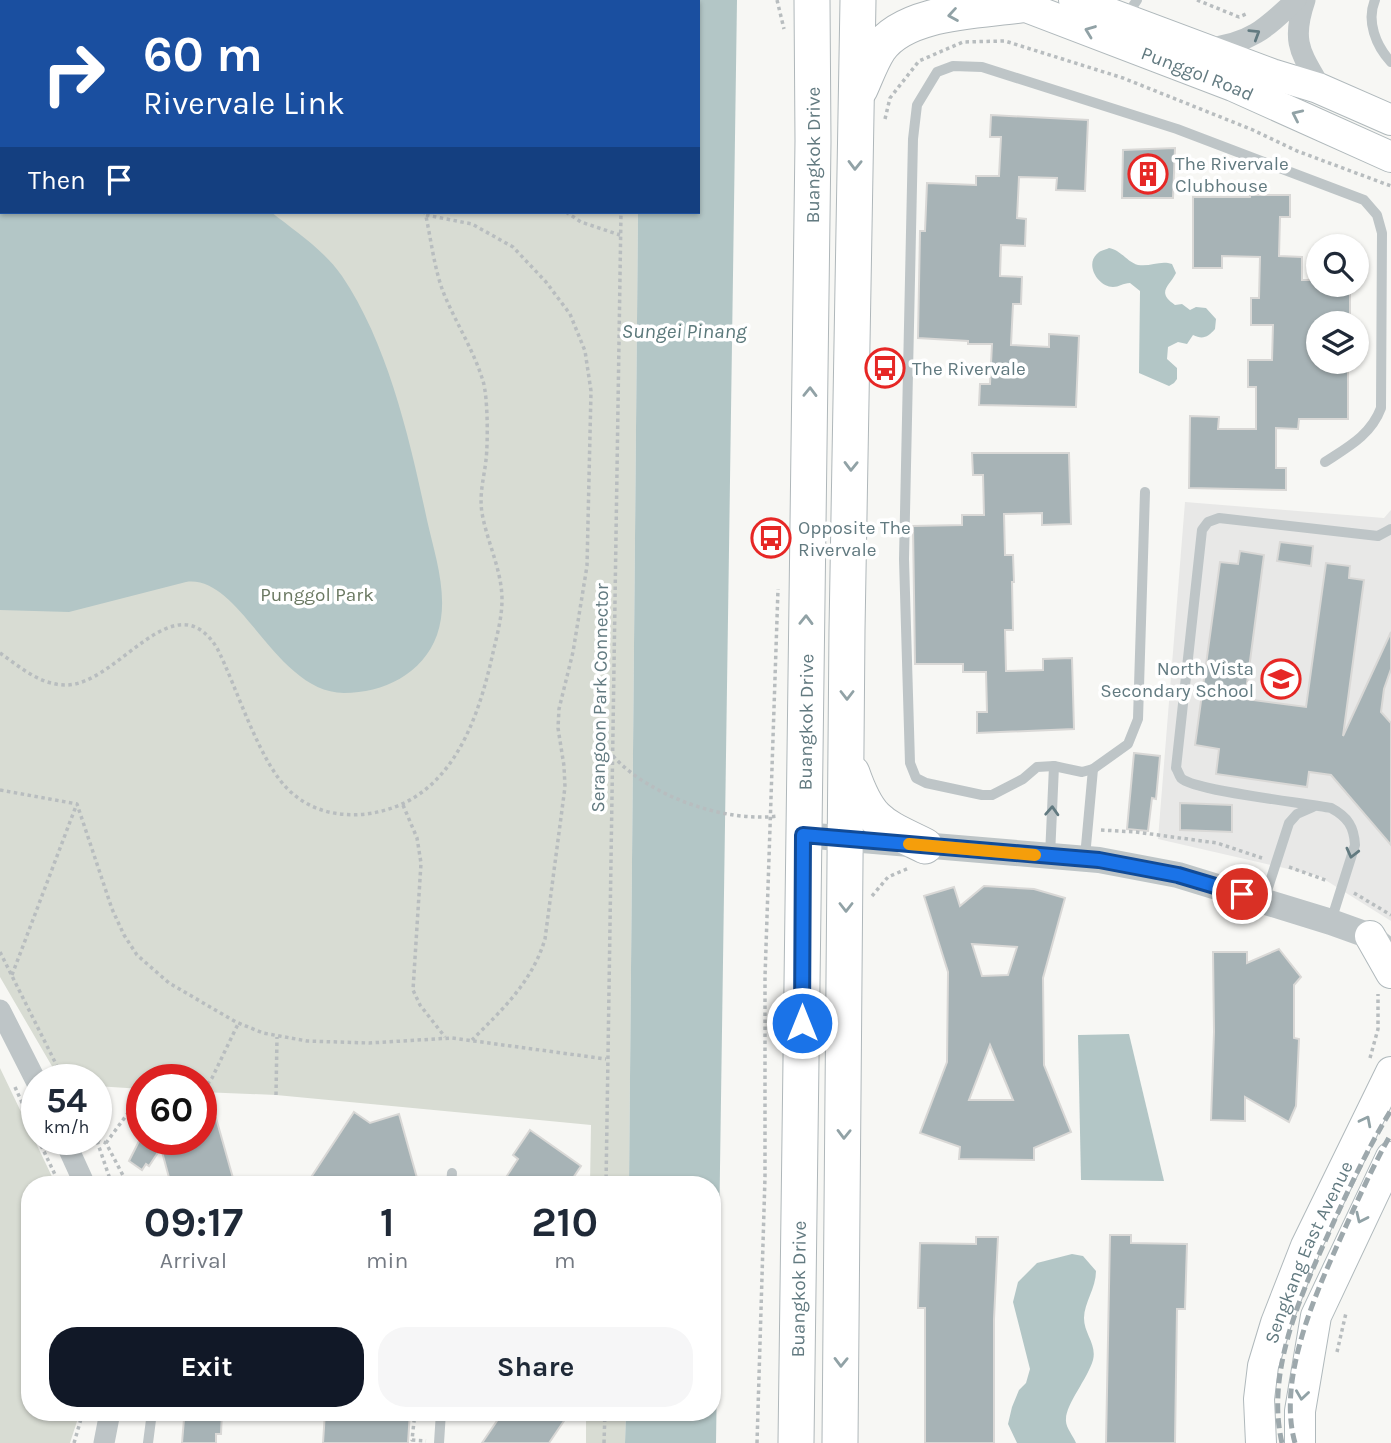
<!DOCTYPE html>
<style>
body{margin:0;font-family:Karla,sans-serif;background:#f6f6f7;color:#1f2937;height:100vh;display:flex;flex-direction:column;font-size:26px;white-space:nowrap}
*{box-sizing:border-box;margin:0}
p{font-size:23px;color:#747a83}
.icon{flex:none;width:38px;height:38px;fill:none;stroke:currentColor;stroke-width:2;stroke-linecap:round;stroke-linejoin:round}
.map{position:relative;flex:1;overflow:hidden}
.details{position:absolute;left:21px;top:1176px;width:700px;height:245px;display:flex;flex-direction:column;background:#fff;border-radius:28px;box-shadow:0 2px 5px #0004}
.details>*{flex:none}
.banner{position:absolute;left:0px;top:0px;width:700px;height:214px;box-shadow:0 2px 5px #0004;background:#1a4fa0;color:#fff;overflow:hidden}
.fabs{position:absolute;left:1306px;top:234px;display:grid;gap:14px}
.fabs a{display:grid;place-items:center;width:63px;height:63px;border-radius:50%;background:#fff;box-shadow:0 2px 5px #0004;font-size:35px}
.speed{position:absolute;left:21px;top:1064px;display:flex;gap:14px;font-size:35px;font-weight:700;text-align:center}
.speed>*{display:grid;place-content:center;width:91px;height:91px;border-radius:50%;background:#fff;box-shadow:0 2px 5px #0004;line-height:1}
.speed small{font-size:18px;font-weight:400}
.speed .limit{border:10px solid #d22;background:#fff;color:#111}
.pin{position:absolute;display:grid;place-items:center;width:60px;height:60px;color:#fff;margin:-30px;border:4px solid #fff;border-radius:50%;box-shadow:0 2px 7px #0007}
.me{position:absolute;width:77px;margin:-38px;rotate:0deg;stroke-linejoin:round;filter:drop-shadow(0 0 5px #0008)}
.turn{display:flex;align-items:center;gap:24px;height:147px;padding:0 28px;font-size:32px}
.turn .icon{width:91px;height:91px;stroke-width:2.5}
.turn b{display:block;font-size:49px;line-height:60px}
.then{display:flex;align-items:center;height:66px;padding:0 28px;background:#0003;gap:14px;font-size:26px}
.eta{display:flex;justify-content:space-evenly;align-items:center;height:119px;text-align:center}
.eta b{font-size:42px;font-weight:700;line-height:49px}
.button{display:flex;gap:14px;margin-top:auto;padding:14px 28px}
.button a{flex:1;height:80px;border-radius:28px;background:#111827;color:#fff;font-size:28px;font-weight:700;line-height:80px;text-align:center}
.button a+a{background:#f6f6f7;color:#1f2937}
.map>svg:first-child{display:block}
</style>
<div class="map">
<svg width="1391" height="1443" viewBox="0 0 1391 1443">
<rect width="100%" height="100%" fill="#f7f7f4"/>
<path fill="#e8e8e7" d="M1185 502 1384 518 1391 510V921L1319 876 1158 839Z"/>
<g fill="#d8dcd3">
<path d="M0 0H584L2 2V212H638L629 1185H590L591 1125 276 1095 201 1092V1080H142V1089L96 1086V1080H60L0 977Z"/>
<path d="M0 1068 56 1185H30V1412H80L70 1443H0Z"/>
<path d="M586 1412H626L625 1443H586Z"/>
</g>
<g fill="#b3c6c6">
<path d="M584 0H737L716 1443H625L626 1412H712V1185H629L638 212H698V2H583Z"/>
<path d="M0 131 2 212H271C295 231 324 250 342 276 388 344 410 440 427 520 435 556 450 598 437 635 423 674 383 693 344 693 274 692 241 574 186 582L69 612 0 610Z"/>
<path d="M1109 248C1121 250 1127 262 1138 265 1151 267 1160 260 1172 264L1176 273C1169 287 1156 292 1175 305L1182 304 1190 310 1196 307 1206 308 1216 319 1215 329C1208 337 1203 340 1193 335L1187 344 1178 342 1168 347 1167 359 1177 368V379L1174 383 1169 386 1139 373 1140 291 1130 283C1123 283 1119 287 1113 287 1098 287 1084 264 1098 253 1101 250 1105 250 1109 248Z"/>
<path d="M1129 1034 1164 1181 1081 1180 1078 1035Z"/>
<path d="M1072 1254 1083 1256 1096 1271C1096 1288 1084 1303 1084 1318 1084 1334 1097 1344 1093 1360 1088 1378 1066 1404 1066 1419 1065 1427 1073 1435 1076 1443H1017L1008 1424 1012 1407 1019 1390 1026 1383 1030 1369 1013 1302 1018 1282 1037 1263Z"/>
</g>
<g fill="#a7b3b6" stroke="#d9d8d6" stroke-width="2" fill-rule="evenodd">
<path d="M991 115 1088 120 1085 191 1056 190 1057 178 1019 177 1017 218 1026 219 1025 246 1001 245 1000 276 1022 277 1021 304H1013L1011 345 1049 347V334L1079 336 1076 407 979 405 980 384H990L992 344H968V341L918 338 920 231H925L927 183 976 185V176H999L1001 137H990Z"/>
<path d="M1175 148 1173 198H1122L1123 150Z"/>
<path d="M1250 195H1290V217H1280L1279 256 1302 257V280H1318V285H1350V324H1318V362H1348V419H1299L1298 429 1276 428V468H1286V490L1189 488 1190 416 1219 417 1218 429H1256V387H1248V360H1272L1273 325H1251V298H1259L1260 257 1222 256V268H1193V197H1250Z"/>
<path d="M972 453H1069L1071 524 1042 525V513L1004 514 1005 555H1013L1014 582H1012L1013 630H1005L1006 671 1043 670V659L1072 658 1074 729 977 733V712H987L986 672H963V664H915L913 526 962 525V515H984L983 475H973Z"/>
<path d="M1280 542 1313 546 1311 566 1277 561Z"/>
<path d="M1240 551 1264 555 1245 699 1306 707 1326 563 1350 566 1349 578 1364 580 1343 736 1391 632V669L1384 689 1381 712 1391 723V845L1331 775 1309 772 1307 787 1216 774 1219 749 1195 745 1220 562 1238 564Z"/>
<path d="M1134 753 1160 756 1156 799 1152 798 1148 831 1127 829Z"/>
<path d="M1180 803 1232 805V832L1180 830Z"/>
<path d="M984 886 1034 889 1065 898 1043 978 1044 1065 1071 1132 1034 1148V1160L959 1159 960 1147 920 1133 947 1062 948 972 924 896 954 887 960 906ZM972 944 1017 947 1008 975 982 976ZM990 1045 1013 1100H969Z"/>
<path d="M1279 949 1301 977 1294 985V1038L1299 1039 1296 1106 1289 1122 1245 1097V1121L1211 1120 1214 1032 1213 952H1247V963Z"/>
<path d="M354 1112 370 1123 399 1114 419 1185H306Z"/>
<path d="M216 1118 233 1178 230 1179 232 1185H171L161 1148 149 1166 146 1164 142 1170 129 1161 140 1139H201V1121Z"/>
<path d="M530 1130 581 1166 571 1181 567 1178 562 1185H501L518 1159 513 1155Z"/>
<path d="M1110 1235H1131V1243L1187 1244 1185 1309H1177L1175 1443H1106Z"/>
<path d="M976 1237H998L994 1319V1443H925V1308H918L920 1243 976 1244Z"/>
<path d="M187 1412H222L221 1434H216V1443H182L184 1419H186Z"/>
<path d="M325 1412H410L408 1443H323Z"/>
<path d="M503 1412H570L549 1443H482Z"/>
</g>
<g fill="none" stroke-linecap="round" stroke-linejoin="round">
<g stroke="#b0b9bc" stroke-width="32">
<g id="secondary">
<path id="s1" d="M1001 0 1021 5 1233 86 1391 157"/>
<path d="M1074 0 1272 74 1318 88 1391 120"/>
<path d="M1370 936 1391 973"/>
<path id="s2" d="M1261 1443 1259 1399 1263 1366 1276 1323 1306 1246 1391 1072"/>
<path d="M1300 1443V1411L1316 1316 1391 1157"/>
</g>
</g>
<g stroke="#afb7ba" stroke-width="37">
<g id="primary">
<path d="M860 89C866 76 871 61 879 49 905 11 978 11 1021 5"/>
<path d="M852 773C869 822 880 824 925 846"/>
<path id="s3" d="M796 1443 813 141 812 0"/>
<path d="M840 1443 847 630 858 0"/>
</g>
</g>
<g stroke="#b8bdbf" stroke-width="3.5" stroke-dasharray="3.5 3.5" stroke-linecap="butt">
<path d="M223 0 224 2"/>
<path d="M777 0 784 29"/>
<path d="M1197 0 1239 17 1246 14"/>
<path d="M128 2 129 0"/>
<path d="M322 2V0"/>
<path d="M441 2 442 0"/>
<path d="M575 2V0"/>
<path d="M0 49 2 50"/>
<path d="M0 79 2 78"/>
<path d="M0 103 2 106"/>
<path d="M885 119 890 98 919 61 963 42 1005 41 1123 78 1253 130 1297 151 1391 186"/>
<path d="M566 212 581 222 620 235"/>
<path d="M426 215 472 224 513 247 546 282 570 314 585 351 591 391 587 566 573 652 559 709 558 728 564 766 565 787 545 939C532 982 503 1009 472 1040"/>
<path d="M0 653C20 667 40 685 66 685 118 685 174 579 217 648 237 687 260 766 292 793 312 811 339 817 366 814 447 804 476 728 492 657 496 639 502 619 502 600 502 570 487 542 482 513 479 494 484 478 486 460 488 443 488 397 483 381 474 351 456 323 444 294 434 269 431 238 425 212"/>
<path d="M613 756C649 796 725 823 778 816"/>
<path d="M0 790 77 804 112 909 124 935 137 955 169 983 236 1022 263 1033 307 1041 369 1043 452 1038 606 1059"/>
<path d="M403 805 417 838 421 863 413 990 420 1005 445 1037"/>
<path d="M1101 830 1136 832 1217 843 1262 858"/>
<path d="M1289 867 1328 881"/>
<path d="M1354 893 1391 915"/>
<path d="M872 896 888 877 909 868"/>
<path d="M0 952 64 1080"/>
<path d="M12 975 76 806"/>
<path d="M1370 1058 1378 1029V994"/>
<path d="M15 1087 37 1136"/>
<path d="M201 1087 207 1085 212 1078 238 1024"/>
<path d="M276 1095 277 1037"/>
<path d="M38 1139 60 1185"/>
<path d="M97 1140 106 1143 128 1185"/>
<path d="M97 1141 112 1185"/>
<path d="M106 1143 142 1094"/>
<path d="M606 1185 621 212"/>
<path d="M1337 1352 1346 1313"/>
<path d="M415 1412 412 1440 426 1441"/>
<path d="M74 1443 83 1412"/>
<path d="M604 1443 605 1412"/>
<path d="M757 1443 765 1177V977L778 589"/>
</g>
<g stroke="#bec5c7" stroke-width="10">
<path d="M1375 0C1366 21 1376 46 1391 62"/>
<path d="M1125 18 1137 0"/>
<path d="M1145 492 1138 719 1128 744 1093 769 1082 772 1054 766 1037 767 1023 779 992 795H982L926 783 916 778 910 763 904 559 913 139 917 105 937 72 953 66 982 67 1177 129 1364 200 1377 215 1382 233 1381 408C1371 435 1348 447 1325 462"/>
<path d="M1050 856 1054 766"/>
<path d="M1085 857 1093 769"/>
<path d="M1264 900 1289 823 1297 814 1313 807"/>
<path d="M1331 921 1355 845C1354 827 1348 817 1331 808 1307 803 1193 791 1181 778 1179 775 1178 771 1176 768L1202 530 1208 522 1219 518 1378 536 1391 529"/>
<path d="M451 1185 452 1173"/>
<path d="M148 1443 152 1412"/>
<path d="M439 1443 441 1412"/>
</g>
<g stroke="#bec5c7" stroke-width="21">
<path d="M1305 0C1290 44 1302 54 1322 90"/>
<path d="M1208 48C1251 43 1265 29 1296 0"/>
<path d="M0 1010 37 1083"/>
<path d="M64 1139 85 1185"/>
<path d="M104 1443 110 1412"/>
</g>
<path stroke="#bec5c7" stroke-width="26" d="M803 835 1099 860 1178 875 1331 922 1370 936 1387 950"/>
<use href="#secondary" stroke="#fff" stroke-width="30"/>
<use href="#primary" stroke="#fff" stroke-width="35"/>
<g stroke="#9da8ac" stroke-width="5" stroke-dasharray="10 5" stroke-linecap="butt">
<path d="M1282 1443C1265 1371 1302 1292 1331 1228 1349 1188 1368 1148 1391 1110"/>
<path d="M1295 1443C1276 1376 1319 1286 1346 1226 1360 1195 1374 1164 1391 1134"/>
</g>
</g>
<defs><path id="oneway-chevron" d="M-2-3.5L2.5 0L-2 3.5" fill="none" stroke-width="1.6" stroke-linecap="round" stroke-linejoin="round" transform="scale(1.75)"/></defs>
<g stroke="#91a2a6">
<use href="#oneway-chevron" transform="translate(953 15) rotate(171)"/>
<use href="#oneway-chevron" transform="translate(1090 31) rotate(-159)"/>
<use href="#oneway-chevron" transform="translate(1297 115) rotate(-155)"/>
<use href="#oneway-chevron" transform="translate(855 165) rotate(91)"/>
<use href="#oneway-chevron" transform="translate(810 392) rotate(-89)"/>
<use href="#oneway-chevron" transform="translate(851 466) rotate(91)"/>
<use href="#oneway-chevron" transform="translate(806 620) rotate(-89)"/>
<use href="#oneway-chevron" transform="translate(847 695) rotate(90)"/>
<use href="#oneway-chevron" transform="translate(846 907) rotate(90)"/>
<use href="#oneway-chevron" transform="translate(1366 1121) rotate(-63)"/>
<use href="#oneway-chevron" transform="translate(844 1134) rotate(91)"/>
<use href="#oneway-chevron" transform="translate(1361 1218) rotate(115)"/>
<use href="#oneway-chevron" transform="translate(841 1362) rotate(91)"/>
<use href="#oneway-chevron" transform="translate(1302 1395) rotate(98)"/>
</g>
<g stroke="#627a80">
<use href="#oneway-chevron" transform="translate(1255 34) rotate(-32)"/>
<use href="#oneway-chevron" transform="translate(1052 811) rotate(-87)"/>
<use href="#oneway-chevron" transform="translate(1352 853) rotate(104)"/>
</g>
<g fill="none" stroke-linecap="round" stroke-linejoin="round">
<g stroke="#114b97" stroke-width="18">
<path id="route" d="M802 1023 803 835 1099 860 1178 875 1242 894"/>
</g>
<use href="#route" stroke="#1a73e8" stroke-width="12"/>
<path stroke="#f59e0b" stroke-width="12" d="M909 844 1035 855"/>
</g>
<defs>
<g id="building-ring" transform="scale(2.0125)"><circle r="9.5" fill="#fff" stroke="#e62725" stroke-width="1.5"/><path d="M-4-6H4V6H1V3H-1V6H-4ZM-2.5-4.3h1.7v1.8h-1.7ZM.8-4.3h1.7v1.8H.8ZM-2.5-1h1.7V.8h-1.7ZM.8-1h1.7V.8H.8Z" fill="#e62725"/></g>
<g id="bus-ring" transform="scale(2.0125)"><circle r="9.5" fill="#fff" stroke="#e62725" stroke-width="1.5"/><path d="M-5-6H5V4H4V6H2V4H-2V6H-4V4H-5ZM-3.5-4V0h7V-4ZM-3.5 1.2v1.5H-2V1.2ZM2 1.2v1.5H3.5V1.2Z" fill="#e62725"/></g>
<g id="school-ring" transform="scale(2.0125)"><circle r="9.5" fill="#fff" stroke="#e62725" stroke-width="1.5"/><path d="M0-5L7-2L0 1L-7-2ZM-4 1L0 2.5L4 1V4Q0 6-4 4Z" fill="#e62725"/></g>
</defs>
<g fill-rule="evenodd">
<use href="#building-ring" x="1148" y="174"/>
<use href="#bus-ring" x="885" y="368"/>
<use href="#bus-ring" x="771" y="538"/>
<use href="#school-ring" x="1281" y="679"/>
</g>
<g text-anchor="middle" stroke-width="7" stroke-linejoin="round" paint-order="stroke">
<g font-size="19" fill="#627a80" stroke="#fff">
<text dy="7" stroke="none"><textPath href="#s1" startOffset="210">Punggol Road</textPath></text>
<text dy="7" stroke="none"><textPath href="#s3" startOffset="1288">Buangkok Drive</textPath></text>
<text transform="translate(599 698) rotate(-89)" y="7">Serangoon Park Connector</text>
<text dy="7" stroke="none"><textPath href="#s3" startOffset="721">Buangkok Drive</textPath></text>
<text dy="7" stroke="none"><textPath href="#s2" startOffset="200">Sengkang East Avenue</textPath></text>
<text dy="7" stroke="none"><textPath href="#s3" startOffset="154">Buangkok Drive</textPath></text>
</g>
<g font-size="19" fill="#627a80" stroke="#fff" text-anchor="start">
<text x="1175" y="170">The Rivervale<tspan x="1175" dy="22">Clubhouse</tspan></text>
<text x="912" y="375">The Rivervale</text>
<text x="798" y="534">Opposite The<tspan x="798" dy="22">Rivervale</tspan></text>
<text x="1254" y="675" text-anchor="end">North Vista<tspan x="1254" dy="22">Secondary School</tspan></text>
</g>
<g font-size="19" fill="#6a7861" stroke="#fff">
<text x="317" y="601">Punggol Park</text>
</g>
<g font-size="21" font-style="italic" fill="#5c797b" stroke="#fff">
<text x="684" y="338">Sungei Pinang</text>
</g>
</g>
</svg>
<div class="fabs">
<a><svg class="icon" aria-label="search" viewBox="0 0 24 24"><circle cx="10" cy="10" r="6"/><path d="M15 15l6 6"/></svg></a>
<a><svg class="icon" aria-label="layers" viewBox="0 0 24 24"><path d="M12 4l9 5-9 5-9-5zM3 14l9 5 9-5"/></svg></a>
</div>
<div class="speed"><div>54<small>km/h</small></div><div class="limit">60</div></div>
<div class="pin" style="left:1242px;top:894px;background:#d93025"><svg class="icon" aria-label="arrive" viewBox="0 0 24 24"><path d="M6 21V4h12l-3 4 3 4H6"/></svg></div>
<svg class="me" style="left:802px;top:1023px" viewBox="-20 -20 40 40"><circle r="17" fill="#1a73e8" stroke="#fff" stroke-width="3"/><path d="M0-11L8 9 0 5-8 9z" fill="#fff"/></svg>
<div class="banner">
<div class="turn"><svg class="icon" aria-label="right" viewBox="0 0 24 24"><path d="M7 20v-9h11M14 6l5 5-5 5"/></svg><div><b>60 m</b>Rivervale Link</div></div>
<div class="then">Then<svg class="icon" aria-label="arrive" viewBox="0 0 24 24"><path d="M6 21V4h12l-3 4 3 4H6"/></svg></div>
</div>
<section class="details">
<div class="eta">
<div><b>09:17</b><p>Arrival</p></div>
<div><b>1</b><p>min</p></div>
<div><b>210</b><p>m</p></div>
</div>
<div class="button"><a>Exit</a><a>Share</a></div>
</section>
</div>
